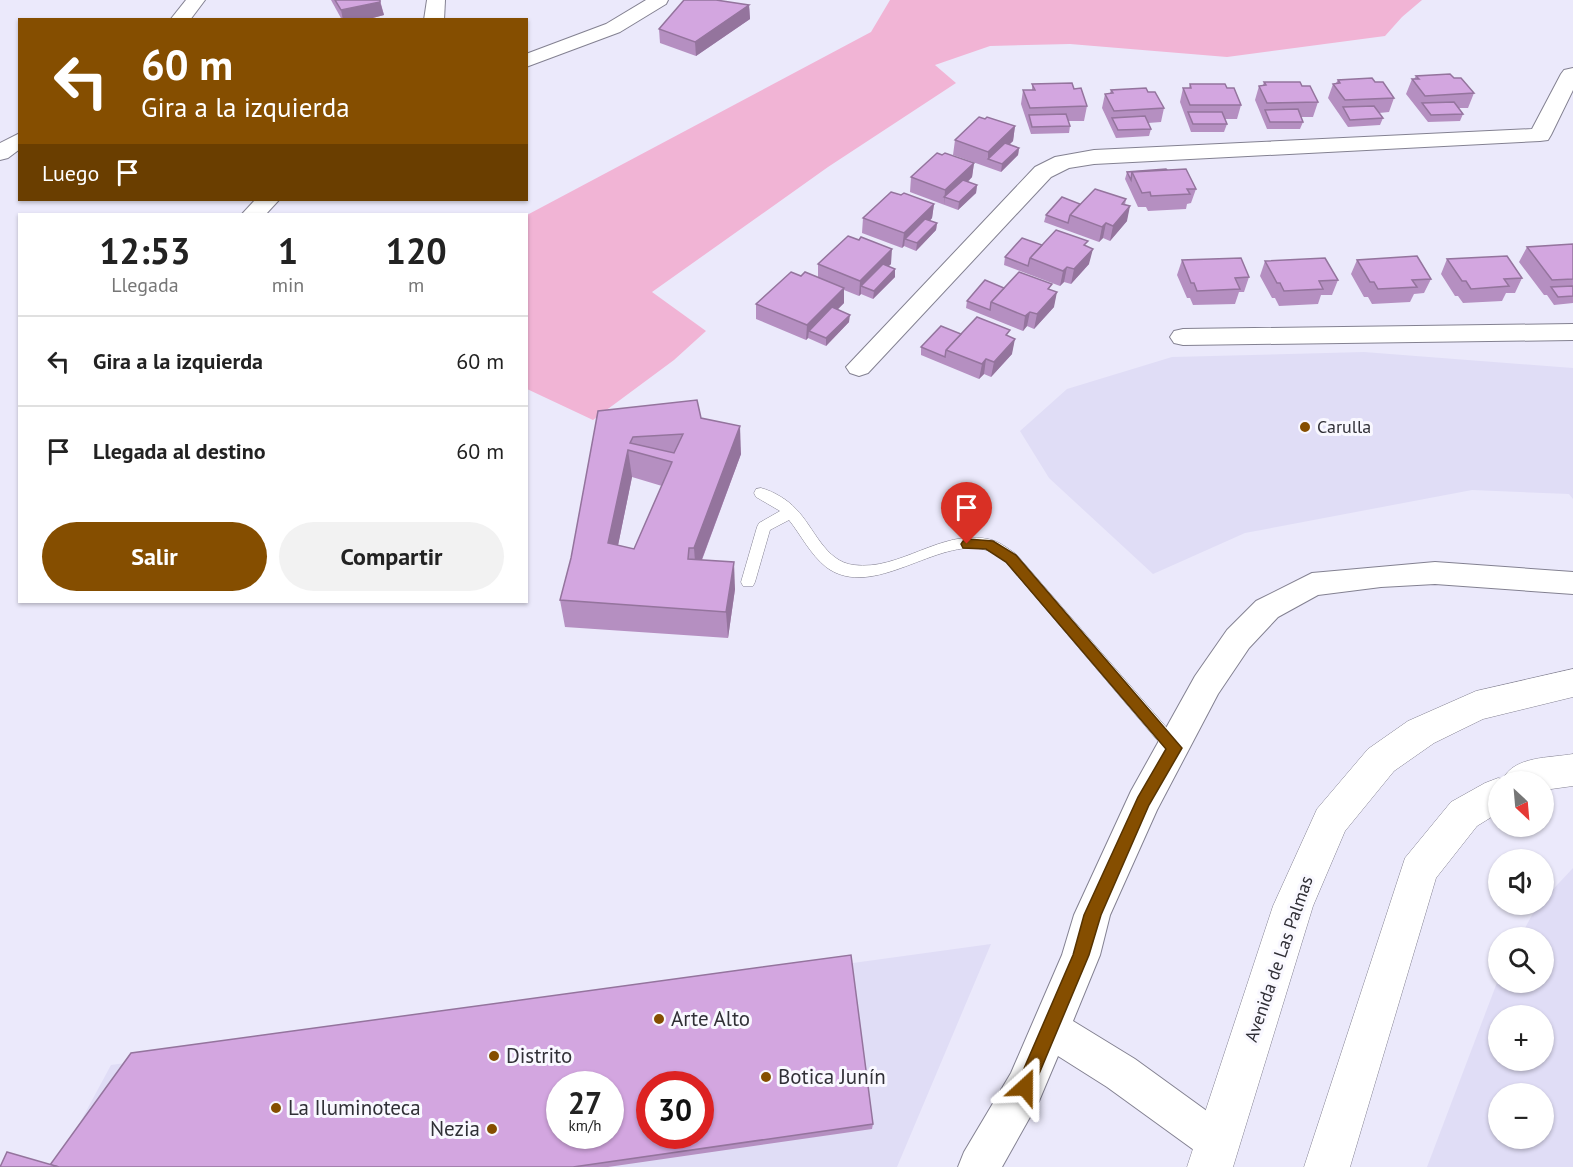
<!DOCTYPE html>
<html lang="es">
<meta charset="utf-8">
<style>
body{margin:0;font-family:"PT Sans",sans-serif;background:#f2f2f2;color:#222;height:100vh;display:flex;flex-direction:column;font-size:22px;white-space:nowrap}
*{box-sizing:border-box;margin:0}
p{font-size:20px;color:#767676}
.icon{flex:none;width:33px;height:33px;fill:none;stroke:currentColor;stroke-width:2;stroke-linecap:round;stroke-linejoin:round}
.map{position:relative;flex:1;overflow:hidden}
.side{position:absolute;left:18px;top:213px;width:510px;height:390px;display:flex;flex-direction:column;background:#fff;border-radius:0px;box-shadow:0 2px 4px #0004}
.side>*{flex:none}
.top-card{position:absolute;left:18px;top:18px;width:510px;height:183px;border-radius:0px;box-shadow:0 2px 4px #0004;background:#854e00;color:#fff;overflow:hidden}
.needle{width:39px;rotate:154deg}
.fabs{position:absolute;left:1488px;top:771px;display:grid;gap:12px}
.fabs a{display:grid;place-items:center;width:66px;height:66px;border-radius:50%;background:#fff;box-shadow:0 2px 4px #0004;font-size:30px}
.speed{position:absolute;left:546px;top:1071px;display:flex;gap:12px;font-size:30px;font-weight:700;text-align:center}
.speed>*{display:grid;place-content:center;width:78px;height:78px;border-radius:50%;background:#fff;box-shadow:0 2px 4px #0004;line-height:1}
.speed small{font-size:15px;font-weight:400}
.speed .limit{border:9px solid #d22;background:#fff;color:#111}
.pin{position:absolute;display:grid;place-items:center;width:51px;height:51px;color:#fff;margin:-62px -26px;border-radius:50% 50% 50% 0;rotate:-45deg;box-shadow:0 0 6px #0007}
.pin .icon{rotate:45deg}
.me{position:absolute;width:66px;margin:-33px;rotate:24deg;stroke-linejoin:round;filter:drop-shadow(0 0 4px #0008)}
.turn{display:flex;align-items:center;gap:21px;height:126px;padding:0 24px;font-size:27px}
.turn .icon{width:78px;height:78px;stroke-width:2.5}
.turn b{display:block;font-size:42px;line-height:51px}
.then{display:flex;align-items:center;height:57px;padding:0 24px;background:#0003;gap:12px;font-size:22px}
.eta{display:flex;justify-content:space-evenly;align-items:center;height:102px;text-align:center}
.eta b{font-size:36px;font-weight:800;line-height:42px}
.cta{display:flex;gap:12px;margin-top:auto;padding:12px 24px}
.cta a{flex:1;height:69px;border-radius:36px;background:#854e00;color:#fff;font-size:24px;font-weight:800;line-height:69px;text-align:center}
.cta a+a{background:#f2f2f2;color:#222}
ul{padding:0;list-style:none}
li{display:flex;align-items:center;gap:18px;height:90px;padding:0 24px;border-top:2px solid #e0e0e0}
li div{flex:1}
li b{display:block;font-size:22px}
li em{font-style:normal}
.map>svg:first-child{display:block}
</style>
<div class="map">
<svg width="1573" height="1167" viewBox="0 0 1573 1167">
<rect width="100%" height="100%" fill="#ebe9fb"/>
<g fill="#e0ddf6" fill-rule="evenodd">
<path d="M1364 352 1573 368V499L1569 494 1472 490 1245 533 1153 574 1049 478 1020 431 1067 389 1172 357Z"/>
<path d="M1573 868V1167H1427L1498 980V982H1544V938L1520 937 1537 906 1544 904V899ZM1498 1016H1544V1060H1498ZM1498 1094H1544V1138H1498Z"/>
<path d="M991 944 897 1167H56L111 1065ZM560 1084H610V1136H560ZM650 1084H700V1136H650Z"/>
</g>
<path fill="#f1b4d5" d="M890 0H1422L1402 17 1385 36 1227 57 1070 44 990 46 935 65 956 83 828 167 652 292 706 331 674 360 593 420 527 389V215L871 32Z"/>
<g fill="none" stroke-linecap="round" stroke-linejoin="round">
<g stroke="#838191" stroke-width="1">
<path id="lane" d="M761 488C773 491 788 500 796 509 814 527 825 562 854 565 900 571 941 529 988 539 999 541 1007 548 1016 554L1180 743 1182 748 1180 753 1174 755 1168 753 1006 562C1000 558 993 552 986 550 938 536 873 602 826 567 810 554 801 535 789 520L770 530 755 582 753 586H743L741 582 757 527 759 523 780 511 756 497 754 493 756 489Z"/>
</g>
<g stroke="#838191" stroke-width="2">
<g id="street">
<path d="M186 0H205L190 20H170Z"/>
<path d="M427 0H445L444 20H424Z"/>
<path d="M646 0H668L666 4 620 32 526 67V54L606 24Z"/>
<path d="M1573 68V90L1551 135 1548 140 1540 141 1094 164 1069 168 1051 177 868 373 859 376 850 373 846 367 1035 167 1055 157 1094 150 1532 129 1561 74 1564 70Z"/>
<path d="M20 133V149L8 158 0 160V143Z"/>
<path d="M255 200H279L266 214H242Z"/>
<path d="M1573 324V340L1183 345 1174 343 1170 337 1174 331 1183 329Z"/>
<path d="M1435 562 1573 572V594L1435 584 1381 587 1318 595 1278 617 1249 648 1218 694 1157 810 1110 915 1100 955 1073 1021 1135 1059 1233 1130 1239 1144 1233 1158 1219 1164 1205 1158 1107 1087 1058 1056 1039 1101 1002 1167H958L964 1152 1011 1073 1062 955 1074 915 1131 791 1195 676 1227 630 1256 601 1312 573Z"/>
</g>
</g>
<g stroke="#838191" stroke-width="1">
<g id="primary">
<path d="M1573 669V697L1483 719 1434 743 1394 771 1345 831 1313 906 1233 1167H1187L1273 906 1317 809 1368 749 1408 721 1476 691Z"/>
<path d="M1573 754V786L1544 790V782H1498V813L1477 826 1436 878 1350 1167H1304L1405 858 1451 802 1485 783 1498 778 1503 779C1514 756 1550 758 1573 754Z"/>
</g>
</g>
<use href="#lane" fill="#fff" fill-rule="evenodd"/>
<use href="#street" fill="#fff" fill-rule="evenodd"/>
<use href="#primary" fill="#fff" fill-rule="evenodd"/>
</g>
<g fill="#b58fc1" fill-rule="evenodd">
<path d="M331 0H380L384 15 365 20H342Z"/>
<path d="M749 5 750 19 696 56 660 43 659 29Z"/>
<path d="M1416 76 1454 78 1474 93 1468 108H1459L1463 114 1460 121 1428 122 1406 94 1412 79H1414Z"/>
<path d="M1338 80 1375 82 1394 98 1389 112 1379 113 1383 118 1380 125 1348 127 1328 98 1333 84 1336 83Z"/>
<path d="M1264 82 1302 86 1318 102 1313 117H1301L1303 122 1300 129H1267L1255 100 1259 86 1263 85Z"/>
<path d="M1032 84 1074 89 1087 106 1084 121H1068L1070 126 1069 133 1031 134 1021 104 1023 90H1032Z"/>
<path d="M1190 84 1227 88 1241 105 1237 119H1224L1227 124 1224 132H1191L1180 102 1183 88H1189Z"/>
<path d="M1111 90 1148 92 1164 108 1161 122 1148 123 1151 129 1149 136 1116 138 1102 108 1105 94 1110 93Z"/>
<path d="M1015 126 1013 141 1009 145 1019 148 1018 155 1001 172 953 155 955 140Z"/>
<path d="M974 163 972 177 968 182 977 185 976 193 958 210 910 192 911 177Z"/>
<path d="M1167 170 1196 189 1191 203 1187 204 1186 209 1148 211 1146 207H1138L1125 179 1127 172Z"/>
<path d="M901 195 934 204 932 218 930 221 937 223 936 230 916 251 904 246 902 248 862 233 863 218Z"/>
<path d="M1126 199 1125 205 1127 221 1110 241 1103 238 1099 242 1044 222 1046 215 1080 204Z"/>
<path d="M1573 244V303L1554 305 1547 295H1544L1519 262 1527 247Z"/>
<path d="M1042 245 1087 247 1089 264 1071 284 1064 282 1060 286 1004 265 1005 257Z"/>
<path d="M1447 259 1522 278 1515 293H1506L1502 301 1463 303 1458 296H1455L1441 274Z"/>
<path d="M1182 260 1249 277 1244 292H1239L1235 304 1193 305 1190 298H1187L1177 275Z"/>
<path d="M1357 260 1431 279 1424 293 1414 294 1410 302 1372 304 1368 297H1364L1351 274Z"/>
<path d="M1265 261 1338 280 1332 295H1321L1318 304 1279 306 1275 298H1272L1260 276Z"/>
<path d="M818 264H891L888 266 895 277 873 299 861 294 859 296 844 290V303L837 310 849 322 826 346 808 338 806 340 756 319V304L801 276 818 278Z"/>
<path d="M1004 288 1051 290 1054 307 1034 329 1027 326 1023 331 966 308 967 301Z"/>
<path d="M961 334 1009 336 1012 354 991 377 984 374 979 379 921 355V347Z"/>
<path d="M598 411 701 418 741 454 702 560 735 589 728 638 565 627 560 600 571 558ZM632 477 662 486 634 549 618 545Z"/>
<path d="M873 1124 872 1129 608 1167H0Z"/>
</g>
<g fill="#94749d">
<path d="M380 2 384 15 365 20H343L341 10Z"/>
<path d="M749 5 750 19 696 56 695 42Z"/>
<path d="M1015 126 1013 141 992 161 988 159V152Z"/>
<path d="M1019 148 1018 155 1001 172 1002 164Z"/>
<path d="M974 163 972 177 950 199 944 197V205L945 190Z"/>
<path d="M977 185 976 193 958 210 959 202Z"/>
<path d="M934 204 932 218 910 241 905 239 904 246 902 248 904 233Z"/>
<path d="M1130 206 1127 221 1110 241 1113 226Z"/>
<path d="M937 223 936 230 916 251 917 243Z"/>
<path d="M1106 223 1103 238 1099 242 1102 227Z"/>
<path d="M892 249 891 264 867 288 861 286V294L859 296 860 281Z"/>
<path d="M1093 249 1089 264 1071 284 1074 269Z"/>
<path d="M1067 267 1064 282 1060 286 1063 271Z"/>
<path d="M895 269V277L873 299 874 291Z"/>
<path d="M844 288V303L814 333 809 331 808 338 806 340 807 325Z"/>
<path d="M1057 292 1054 307 1034 329 1037 314Z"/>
<path d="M1030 312 1027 326 1023 331 1025 316Z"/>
<path d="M850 315 849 322 826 346V338Z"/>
<path d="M1015 339 1012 354 991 377 994 362Z"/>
<path d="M986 359 984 374 979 379 982 364Z"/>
<path d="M740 426 741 454 696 575 694 548Z"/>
<path d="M628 450 632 477 613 570 608 543Z"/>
<path d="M734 562 735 589 728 638 726 612Z"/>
</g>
<g fill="#d3a6e0" stroke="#94749d" stroke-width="1.5" fill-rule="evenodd">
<path d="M335 0H380V2L341 10Z"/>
<path d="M684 0H716L749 5 695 42 659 29Z"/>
<path d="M1450 74 1454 78H1461L1474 93 1425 96 1412 79H1419L1416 76Z"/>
<path d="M1372 78 1375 82H1383L1394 98 1345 100 1333 84 1340 83 1338 80Z"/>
<path d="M1264 82H1300L1302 86H1310L1318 102 1267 103 1259 86 1266 85Z"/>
<path d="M1072 83 1074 89 1081 88 1087 106 1030 108 1023 90H1035L1032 84Z"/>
<path d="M1190 84H1225L1227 88H1234L1241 105H1190L1183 88H1191Z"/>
<path d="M1146 88 1148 92H1155L1164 108 1114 111 1105 94 1113 93 1111 90Z"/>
<path d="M1454 102 1463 114 1431 115 1422 103Z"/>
<path d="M1374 106 1383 118 1350 120 1343 107Z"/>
<path d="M1298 109 1303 122H1270L1265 110Z"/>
<path d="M1188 112H1222L1227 124H1193Z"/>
<path d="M1066 114 1070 126 1032 127 1029 115Z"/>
<path d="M1145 116 1151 129 1118 130 1112 118Z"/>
<path d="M979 117 985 119 987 117 1015 126 988 152 955 140Z"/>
<path d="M1005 143 1019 148 1002 164 988 159Z"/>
<path d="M937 153 942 155 945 153 974 163 945 190 911 177Z"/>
<path d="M1166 169 1167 170 1132 172 1131 180 1127 172Z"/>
<path d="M1186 169 1196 189H1187L1190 194 1151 196 1150 192 1142 193 1132 172Z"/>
<path d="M963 180 977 185 959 202 944 197Z"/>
<path d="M1095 189 1126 199 1122 204 1130 206 1113 226 1106 223 1102 227 1070 215Z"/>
<path d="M891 192 901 195 904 193 934 204 904 233 863 218Z"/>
<path d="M1062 197 1080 204 1070 215 1068 223 1046 215Z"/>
<path d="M925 219 937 223 917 243 905 239Z"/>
<path d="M1056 230 1088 241 1084 245 1093 249 1074 269 1067 267 1063 271 1030 258Z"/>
<path d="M848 236 859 240 861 237 892 249 860 281 818 264Z"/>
<path d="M1022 238 1042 245 1030 258 1028 266 1005 257Z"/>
<path d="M1573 244V279L1552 280 1527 247Z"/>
<path d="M1417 256 1431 279 1412 280 1417 287 1378 289 1374 282H1370L1357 260Z"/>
<path d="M1507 256 1522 278 1504 279 1509 286 1471 289 1466 281H1462L1447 259Z"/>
<path d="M1241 258 1249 277 1235 278 1240 289 1197 291 1194 283H1191L1182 260Z"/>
<path d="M1325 258 1338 280 1319 281 1323 289 1284 291 1280 283H1277L1265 261Z"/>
<path d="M883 264 895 269 874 291 861 286Z"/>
<path d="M791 272 801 276 805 272 844 288 807 325 756 304Z"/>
<path d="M1019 272 1052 284 1048 289 1057 292 1037 314 1030 312 1025 316 991 302Z"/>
<path d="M985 280 1004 288 991 302 990 310 967 301Z"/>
<path d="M1573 286V296L1558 297 1551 287Z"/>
<path d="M832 307 850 315 826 338 809 331Z"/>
<path d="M977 317 1010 330 1006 335 1015 339 994 362 986 359 982 364 946 350Z"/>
<path d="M941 326 961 334 946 350 945 357 921 347Z"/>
<path d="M697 400 701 418 740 426 694 548H689L688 559 734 562 726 612 560 600 571 558 598 411ZM683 434 674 453 630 443 633 437ZM628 450 672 462 634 549 608 543Z"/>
<path d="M851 955 873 1124 573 1167H59L50 1165 131 1053ZM560 1084H610V1136H560ZM650 1084H700V1136H650Z"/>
<path d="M7 1152 59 1167H0Z"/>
</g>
<path fill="#854e00" stroke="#563300" stroke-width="1.5" d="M967 539 993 541 1016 555 1182 748 1149 805 1101 915 1089 955 1031 1093 1025 1096 1018 1093 1016 1087 1073 955 1084 915 1138 797 1166 749 1006 562 986 549 963 548 961 544 963 541Z"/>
<g fill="#854e00" stroke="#f9f8ff" stroke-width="2">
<circle cx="1305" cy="427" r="6"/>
<circle cx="659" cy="1019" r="6"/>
<circle cx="494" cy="1056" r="6"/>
<circle cx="766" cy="1077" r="6"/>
<circle cx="276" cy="1108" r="6"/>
<circle cx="492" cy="1129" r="6"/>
</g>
<g text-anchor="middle" stroke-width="6" stroke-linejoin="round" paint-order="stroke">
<g font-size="18" fill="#302f36" stroke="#f9f8ff" text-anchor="start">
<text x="1317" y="433">Carulla</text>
</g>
<g font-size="18" fill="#302f36" stroke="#f9f8ff">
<text transform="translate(1279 959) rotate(-71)" y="6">Avenida de Las Palmas</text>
</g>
<g font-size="21" fill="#302f36" stroke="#f9f8ff" text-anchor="start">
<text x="671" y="1026">Arte Alto</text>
<text x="506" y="1063">Distrito</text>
<text x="778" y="1084">Botica Junín</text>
<text x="288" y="1115">La Iluminoteca</text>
<text x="480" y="1136" text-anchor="end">Nezia</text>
</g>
</g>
</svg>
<div class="fabs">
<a><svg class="needle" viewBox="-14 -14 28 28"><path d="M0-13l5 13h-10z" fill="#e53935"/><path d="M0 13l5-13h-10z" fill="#767676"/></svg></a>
<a><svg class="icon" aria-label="sound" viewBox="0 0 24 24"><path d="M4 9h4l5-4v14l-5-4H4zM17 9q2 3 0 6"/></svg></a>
<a><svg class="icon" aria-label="search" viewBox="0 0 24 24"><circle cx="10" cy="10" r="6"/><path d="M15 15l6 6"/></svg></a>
<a>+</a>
<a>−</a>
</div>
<div class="speed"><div>27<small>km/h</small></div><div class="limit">30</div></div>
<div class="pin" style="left:967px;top:544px;background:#d93025"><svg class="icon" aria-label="arrive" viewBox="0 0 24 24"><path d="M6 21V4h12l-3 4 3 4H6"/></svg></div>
<svg class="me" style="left:1025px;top:1087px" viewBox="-20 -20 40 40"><path d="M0-17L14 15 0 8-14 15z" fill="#854e00" stroke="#fff" stroke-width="4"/></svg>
<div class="top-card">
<div class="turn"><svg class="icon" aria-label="left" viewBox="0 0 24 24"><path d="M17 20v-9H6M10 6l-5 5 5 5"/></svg><div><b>60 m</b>Gira a la izquierda</div></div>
<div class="then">Luego<svg class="icon" aria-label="arrive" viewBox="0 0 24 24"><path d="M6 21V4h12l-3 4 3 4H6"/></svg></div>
</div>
<section class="side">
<div class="eta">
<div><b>12:53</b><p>Llegada</p></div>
<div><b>1</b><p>min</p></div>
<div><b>120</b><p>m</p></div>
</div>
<ul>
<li><svg class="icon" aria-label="left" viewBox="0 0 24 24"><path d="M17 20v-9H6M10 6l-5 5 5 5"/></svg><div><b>Gira a la izquierda</b></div><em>60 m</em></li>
<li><svg class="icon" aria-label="arrive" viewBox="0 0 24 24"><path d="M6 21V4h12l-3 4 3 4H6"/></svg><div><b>Llegada al destino</b></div><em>60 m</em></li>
</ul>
<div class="cta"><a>Salir</a><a>Compartir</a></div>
</section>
</div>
